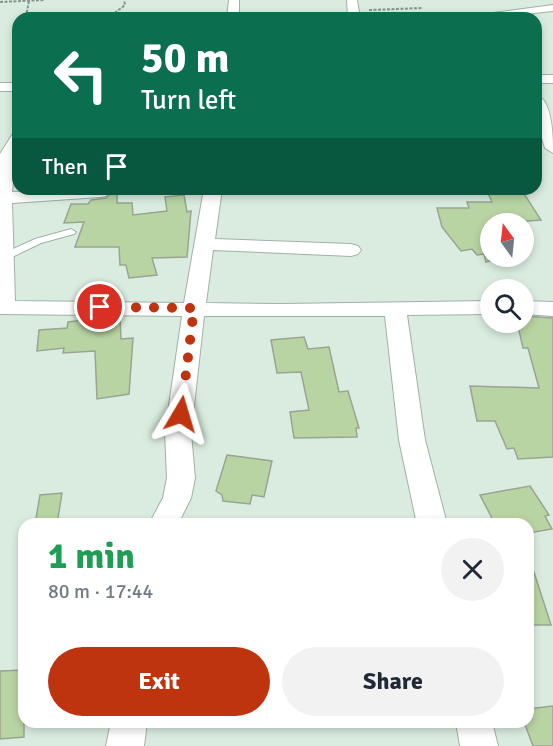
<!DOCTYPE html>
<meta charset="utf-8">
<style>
body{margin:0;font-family:Signika,sans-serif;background:#f2f2f3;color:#1f2937;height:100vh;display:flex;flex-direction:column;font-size:22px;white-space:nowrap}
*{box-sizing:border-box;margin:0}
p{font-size:20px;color:#747a83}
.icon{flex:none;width:33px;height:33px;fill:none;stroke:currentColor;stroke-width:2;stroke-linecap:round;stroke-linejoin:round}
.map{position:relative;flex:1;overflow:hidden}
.side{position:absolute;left:18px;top:518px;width:516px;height:210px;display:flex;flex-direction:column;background:#fff;border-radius:18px;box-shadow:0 3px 9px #0003}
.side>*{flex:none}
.hud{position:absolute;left:12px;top:12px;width:530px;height:183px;border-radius:18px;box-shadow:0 3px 9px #0003;background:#0b6e4f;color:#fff;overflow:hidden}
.needle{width:39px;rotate:345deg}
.buttons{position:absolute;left:480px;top:213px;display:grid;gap:12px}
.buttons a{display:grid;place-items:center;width:54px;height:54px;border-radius:50%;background:#fff;box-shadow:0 3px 9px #0003;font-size:30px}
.pin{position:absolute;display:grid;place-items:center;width:51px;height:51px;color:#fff;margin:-26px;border:3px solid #fff;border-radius:50%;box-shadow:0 2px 6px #0007}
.me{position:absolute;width:66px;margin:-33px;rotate:7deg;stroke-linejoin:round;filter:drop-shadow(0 0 4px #0008)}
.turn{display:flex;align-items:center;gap:21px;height:126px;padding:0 30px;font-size:27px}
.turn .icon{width:78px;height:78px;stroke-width:2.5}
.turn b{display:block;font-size:42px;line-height:51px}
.then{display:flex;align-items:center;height:57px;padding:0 30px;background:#0003;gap:12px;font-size:22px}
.round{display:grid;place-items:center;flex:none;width:63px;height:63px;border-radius:32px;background:#f2f2f3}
.headline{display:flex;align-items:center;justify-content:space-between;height:102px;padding:0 30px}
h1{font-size:36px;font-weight:700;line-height:45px;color:#1e9e55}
.primary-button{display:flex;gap:12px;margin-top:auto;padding:12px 30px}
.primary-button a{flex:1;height:69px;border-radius:36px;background:#be340e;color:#fff;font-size:24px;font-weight:700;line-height:69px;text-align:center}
.primary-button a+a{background:#f2f2f3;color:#1f2937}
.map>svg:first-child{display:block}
</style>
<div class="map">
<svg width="553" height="746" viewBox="0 0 553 746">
<rect width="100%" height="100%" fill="#daece0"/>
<g fill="#b9d4a3" stroke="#9aa493" stroke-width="1.5">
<path d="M486 189H521L541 220 490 224V261L486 262 484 254 477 255 472 249 461 251 442 227 437 208H469L467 202H492Z"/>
<path d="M117 191V203H132L133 215 167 211 165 197 184 195 187 212 191 211 187 257 152 258 157 275 129 278 126 265H120L119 247H75L84 222 64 223 71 204H88L91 200 106 198 111 192Z"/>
<path d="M524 316 553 318V457L518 459 514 448 507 449 495 421H477L470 386 539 388 528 348H523L517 322H524Z"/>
<path d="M110 317 120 318 121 339 133 338 129 394 97 399 95 351 63 353 64 348 37 351 39 330 67 328 68 322Z"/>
<path d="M304 337 308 349 329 347 339 392 348 391 359 428H356L357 437 294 438 290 412 309 410 301 372 277 373 271 340Z"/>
<path d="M227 455 272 461 264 497 252 495 250 504 223 501 222 495 216 491Z"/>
<path d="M530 486 549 515 545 516 552 529 528 533V524H495L480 495Z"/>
<path d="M62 493 57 524H35L40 495Z"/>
<path d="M528 566H532L551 625H528Z"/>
<path d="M24 670V737L0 739V671Z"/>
<path d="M553 706V746H533L524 722H528V709Z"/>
</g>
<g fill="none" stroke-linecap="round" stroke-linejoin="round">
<g stroke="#a0b1a5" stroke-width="2">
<path id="lane" d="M71 229 76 232 74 234 41 243 6 260H0V255L35 239Z"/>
</g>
<g stroke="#a0b1a5" stroke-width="2">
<g id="street">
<path d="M229 0H239V18H227Z"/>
<path d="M347 0H357L360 18H348Z"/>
<path d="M553 5V11L489 18 487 16 493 13Z"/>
<rect x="536" y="75" width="17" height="8"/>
<rect x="0" y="83" width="18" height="8"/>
<path d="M536 95C553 99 553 139 553 153L545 148 536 119Z"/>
<path d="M18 133 12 192 107 189 109 192 106 196 100 197 12 203 15 301 184 303 204 189H222L215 239 351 244 358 246 361 250 358 254 351 256 213 250 206 303 282 304 490 301V314L407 315 425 440 447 524H417L399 440 385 316H204L191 433 195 478 191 498 178 524H149L163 498 167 478 165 433 182 316 0 314V154L12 135Z"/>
<path d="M524 301 553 302V316L524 314Z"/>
<path d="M111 722H147L144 746H106Z"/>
<path d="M456 722H492L498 746H460Z"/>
</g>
</g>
<g stroke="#87948c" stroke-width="2" stroke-dasharray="3 1.5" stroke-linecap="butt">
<path d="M29 1 26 16 70 18"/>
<path d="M0 2 45 0"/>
<path d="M369 10 422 8"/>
<path d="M115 18 116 12 125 5 124 0"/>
</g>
<use href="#lane" fill="#fff" fill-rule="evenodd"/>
<use href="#street" fill="#fff" fill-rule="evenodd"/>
</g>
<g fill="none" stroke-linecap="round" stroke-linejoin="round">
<path stroke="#be340e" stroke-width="10" stroke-dasharray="0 18" d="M100 307 194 308 181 414"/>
</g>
</svg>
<div class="buttons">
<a><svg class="needle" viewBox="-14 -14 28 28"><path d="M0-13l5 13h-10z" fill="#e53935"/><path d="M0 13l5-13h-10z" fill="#747a83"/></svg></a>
<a><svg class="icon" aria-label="search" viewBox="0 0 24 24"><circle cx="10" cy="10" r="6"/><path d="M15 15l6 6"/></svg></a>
</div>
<div class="pin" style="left:100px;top:307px;background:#d93025"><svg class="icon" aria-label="arrive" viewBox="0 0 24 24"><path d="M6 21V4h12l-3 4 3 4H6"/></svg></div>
<svg class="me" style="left:181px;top:414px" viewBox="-20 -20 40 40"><path d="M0-17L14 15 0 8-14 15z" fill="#be340e" stroke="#fff" stroke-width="4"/></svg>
<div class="hud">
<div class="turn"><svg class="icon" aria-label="left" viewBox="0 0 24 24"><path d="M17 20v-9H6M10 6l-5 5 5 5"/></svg><div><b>50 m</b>Turn left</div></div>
<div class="then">Then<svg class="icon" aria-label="arrive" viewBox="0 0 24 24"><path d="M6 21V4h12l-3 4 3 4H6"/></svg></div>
</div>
<section class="side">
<div class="headline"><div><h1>1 min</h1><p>80 m · 17:44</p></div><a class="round"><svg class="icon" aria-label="close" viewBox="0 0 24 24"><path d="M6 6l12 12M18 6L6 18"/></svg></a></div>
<div class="primary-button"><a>Exit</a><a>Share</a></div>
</section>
</div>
